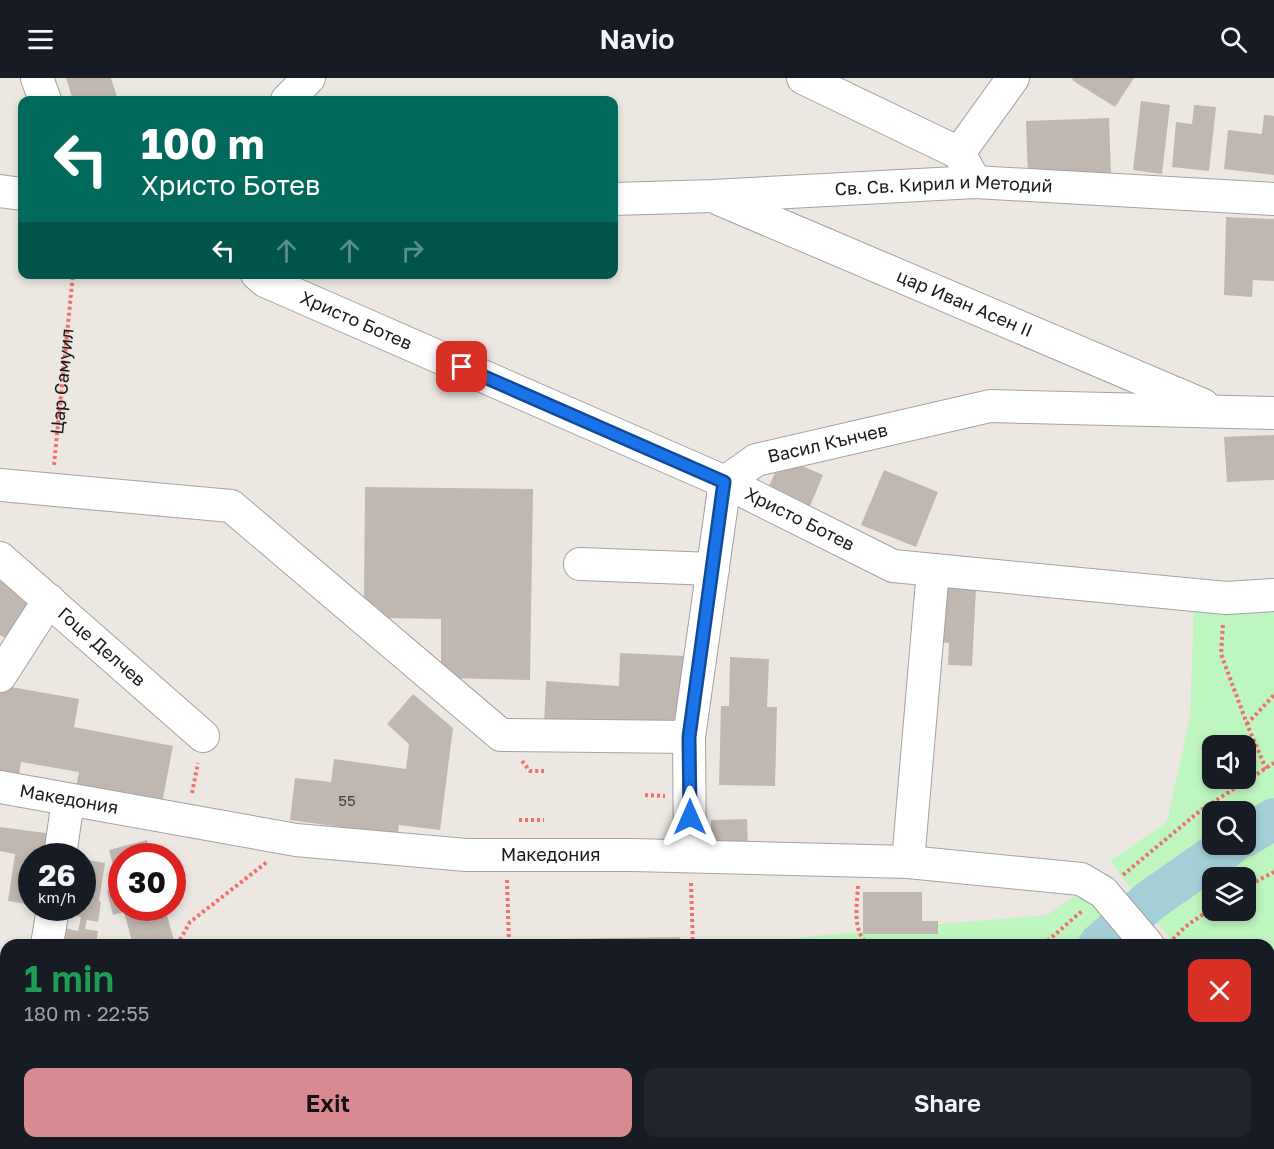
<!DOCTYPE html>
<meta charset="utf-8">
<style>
body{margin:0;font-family:"Golos Text",sans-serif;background:#20242c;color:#f1f3f6;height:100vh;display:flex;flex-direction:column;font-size:22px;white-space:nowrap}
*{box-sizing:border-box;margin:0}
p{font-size:20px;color:#9ea1a6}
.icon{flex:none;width:33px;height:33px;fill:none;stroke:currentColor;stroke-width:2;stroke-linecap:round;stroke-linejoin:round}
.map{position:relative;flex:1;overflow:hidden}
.panel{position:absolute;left:0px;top:861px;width:1275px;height:210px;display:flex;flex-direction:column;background:#171b24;border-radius:18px 18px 0 0;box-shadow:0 3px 9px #0003}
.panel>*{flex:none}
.hud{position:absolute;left:18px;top:18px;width:600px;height:183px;border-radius:12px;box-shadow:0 3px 9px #0003;background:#00695c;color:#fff;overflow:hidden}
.tools{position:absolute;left:1202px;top:657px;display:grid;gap:12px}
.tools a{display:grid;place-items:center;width:54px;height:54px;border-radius:12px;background:#171b24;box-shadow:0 3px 9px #0003;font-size:30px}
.speed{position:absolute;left:18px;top:765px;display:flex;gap:12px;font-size:30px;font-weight:700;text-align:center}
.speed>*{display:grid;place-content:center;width:78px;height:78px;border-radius:50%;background:#171b24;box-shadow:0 3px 9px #0003;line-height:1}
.speed small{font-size:15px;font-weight:400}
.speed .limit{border:9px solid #d22;background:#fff;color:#111}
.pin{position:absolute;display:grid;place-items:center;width:51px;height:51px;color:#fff;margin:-26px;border-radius:12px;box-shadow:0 3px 9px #0006}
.me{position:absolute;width:66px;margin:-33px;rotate:0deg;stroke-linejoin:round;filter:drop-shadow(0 0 4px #0008)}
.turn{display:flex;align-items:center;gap:21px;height:126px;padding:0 24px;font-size:27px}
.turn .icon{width:78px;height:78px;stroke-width:2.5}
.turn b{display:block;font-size:42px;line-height:51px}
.lanes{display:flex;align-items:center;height:57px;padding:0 24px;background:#0003;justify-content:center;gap:30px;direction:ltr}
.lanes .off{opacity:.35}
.round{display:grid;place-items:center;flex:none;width:63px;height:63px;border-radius:12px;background:#20242c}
.headline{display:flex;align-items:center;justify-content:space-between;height:102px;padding:0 24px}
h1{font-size:36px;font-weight:600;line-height:45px;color:#1e9e55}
.primary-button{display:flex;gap:12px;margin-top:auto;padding:12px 24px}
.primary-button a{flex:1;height:69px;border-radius:12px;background:#d98a91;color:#111;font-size:24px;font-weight:600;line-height:69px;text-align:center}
.primary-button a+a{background:#20242c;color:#f1f3f6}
header{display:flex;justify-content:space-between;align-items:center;height:78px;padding:0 24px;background:#171b24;font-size:27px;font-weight:600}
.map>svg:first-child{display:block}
</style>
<header><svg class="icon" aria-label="menu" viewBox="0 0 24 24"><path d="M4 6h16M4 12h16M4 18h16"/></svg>Navio<svg class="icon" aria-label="search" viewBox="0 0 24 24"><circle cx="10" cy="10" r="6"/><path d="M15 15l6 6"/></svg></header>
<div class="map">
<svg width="1274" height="1071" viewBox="0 0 1274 1071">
<rect width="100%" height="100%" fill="#ece8e1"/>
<g fill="#bef6bf" fill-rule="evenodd">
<path d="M1274 524V973L1269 976V867H1175L1110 783 1167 744 1190 639 1194 527ZM1212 668H1245V700H1212ZM1212 734H1245V766H1212ZM1212 800H1245V832H1212Z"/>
<path d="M1088 808 1110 844 1083 867H730L903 849 1047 837Z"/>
<path d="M495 1065H846L838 1071H466Z"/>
</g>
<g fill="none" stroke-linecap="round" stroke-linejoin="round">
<g stroke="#a3d0d8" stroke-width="42">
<path d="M1245 758 1274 741"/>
<path d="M1099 867 1151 822 1231 766"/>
<path d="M862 1071 869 1065"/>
</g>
</g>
<g fill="#c0b7b1">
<path d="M66 0H111L118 22H73Z"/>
<path d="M1073 0H1134L1115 29 1072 2Z"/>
<path d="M1141 23 1170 27 1162 96 1133 92Z"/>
<path d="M1194 27 1216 29 1209 93 1172 89 1176 44 1192 46Z"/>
<path d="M1264 37 1274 38V97L1224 91 1228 52 1262 56Z"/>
<path d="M1109 40 1111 96 1028 98 1026 43Z"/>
<path d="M1226 139 1274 141V203L1253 202 1252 219 1224 217Z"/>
<path d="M1274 357V402L1227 404 1224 359Z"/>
<path d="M782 379 823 397 808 433 766 415Z"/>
<path d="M884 392 938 414 916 469 861 447Z"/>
<path d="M365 409 533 411 530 602 441 600V541L382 540 364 522Z"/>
<path d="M0 503 38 523 16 565 0 557Z"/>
<path d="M940 508 976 510 972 588 948 587 949 565 937 564Z"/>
<path d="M620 575 687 578 683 655 544 647 546 603 619 608Z"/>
<path d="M730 579 769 581 767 629H777L775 708 719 707 721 628H729Z"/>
<path d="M0 607 79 621 74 649 173 668 162 725 76 709 79 694 21 684 18 702 0 699Z"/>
<path d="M413 616 453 650 440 752 399 747 398 757 290 742 295 700 331 704 334 681 406 691 409 666 387 646Z"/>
<path d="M747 741 748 772 711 773V742Z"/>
<path d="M0 749 53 756 50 778H32V827L8 823 15 776 0 773Z"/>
<path d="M147 762 151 778H122V830H165L175 866 170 867H133L124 834 113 837 107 813 119 810 109 772Z"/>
<path d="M82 781 105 785 99 823 101 824 98 844 87 842 85 851 98 853 96 867H61L64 850 78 853 81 839 65 836 66 830H82Z"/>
<path d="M863 814H922V843H938V856H863Z"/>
<path d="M680 859V867H552V861Z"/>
<path d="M1269 999 1274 1005V1022L1269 1026Z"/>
<path d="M1061 1065H1221L1213 1071H1054Z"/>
</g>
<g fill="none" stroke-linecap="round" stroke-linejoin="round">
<g stroke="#a2a2a2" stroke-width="34">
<g id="minor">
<path d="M37 0 45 22"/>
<path d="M803 0 959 75 975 104"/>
<path d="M287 22 309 0"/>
<path d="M959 75 1013 0"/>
<path d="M0 113 22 116"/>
<path id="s2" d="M614 121 713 118 975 104 1274 121"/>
<path id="s3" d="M719 121 1203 327"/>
<path id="s4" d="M257 196 265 203 725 404 893 488 1226 520 1274 517"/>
<path d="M0 407 231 428 501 657 689 659"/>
<path id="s5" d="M0 480 203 658"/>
<path d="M580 486 713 491"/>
<path d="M0 598 49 522"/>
<path id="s6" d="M0 709 296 762 466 777H632L908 784 1081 801 1103 814 1148 867"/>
<path d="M60 778 68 722"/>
<path id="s7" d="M690 778 689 659 725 404 756 382 990 328 1274 335"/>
<path d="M908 784 933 492"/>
<path d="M47 867 53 830"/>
<path d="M1269 912 1274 913"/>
<path d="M0 968 6 965"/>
<path d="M61 1065 63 1071"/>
<path d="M316 1065 321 1067 322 1071"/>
<path d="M242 1071 270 1065"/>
</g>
</g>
<g stroke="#f2706c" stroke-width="4" stroke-dasharray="3 3" stroke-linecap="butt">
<path id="s1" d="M54 387 73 196"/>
<path d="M1223 547 1221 576 1247 646 1266 691"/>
<path d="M1247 646 1274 617"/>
<path d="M522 683 530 693H544"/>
<path d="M192 715 198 685"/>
<path d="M645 717 665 718"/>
<path d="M519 742H544"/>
<path d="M1123 797 1201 732 1274 685"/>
<path d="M507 802 509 867"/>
<path d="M691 805 693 867"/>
<path d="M858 808C857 827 852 853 868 867"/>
<path d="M1245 809 1274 794"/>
<path d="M1173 861 1185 849 1212 830"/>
<path d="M177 867 190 844 267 784"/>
<path d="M1043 867 1083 832"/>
<path d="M734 1065 736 1071"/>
<path d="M793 1071 801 1065"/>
</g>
<use href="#minor" stroke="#fff" stroke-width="32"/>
</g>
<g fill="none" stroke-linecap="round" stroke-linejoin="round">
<g stroke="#114b97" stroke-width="15">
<path id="route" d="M462 289 724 404 689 659 690 739"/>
</g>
<use href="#route" stroke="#1a73e8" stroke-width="10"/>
</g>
<g text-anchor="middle" stroke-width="4.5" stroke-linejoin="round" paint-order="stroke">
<g font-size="15" fill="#444240">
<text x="347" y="728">55</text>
</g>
<g font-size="18" fill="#1b1b1b" stroke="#fff">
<text dy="6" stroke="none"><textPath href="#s2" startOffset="330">Св. Св. Кирил и Методий</textPath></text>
<text dy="6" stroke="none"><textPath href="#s3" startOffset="267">цар Иван Асен II</textPath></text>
<text dy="6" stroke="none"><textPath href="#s4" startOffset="110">Христо Ботев</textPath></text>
<text dy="6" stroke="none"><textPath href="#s1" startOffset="84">Цар Самуил</textPath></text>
<text dy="6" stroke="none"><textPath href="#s7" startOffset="488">Васил Кънчев</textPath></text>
<text dy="6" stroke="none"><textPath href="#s4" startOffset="596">Христо Ботев</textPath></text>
<text dy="6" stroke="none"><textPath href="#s5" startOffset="135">Гоце Делчев</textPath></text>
<text dy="6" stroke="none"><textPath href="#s6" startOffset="70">Македония</textPath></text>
<text dy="6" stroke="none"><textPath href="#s6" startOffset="556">Македония</textPath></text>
</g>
</g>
</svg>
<div class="tools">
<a><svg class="icon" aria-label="sound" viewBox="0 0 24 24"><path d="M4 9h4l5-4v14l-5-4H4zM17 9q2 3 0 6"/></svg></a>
<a><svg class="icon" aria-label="search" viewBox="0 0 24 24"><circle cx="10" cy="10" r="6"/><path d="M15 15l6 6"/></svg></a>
<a><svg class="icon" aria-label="layers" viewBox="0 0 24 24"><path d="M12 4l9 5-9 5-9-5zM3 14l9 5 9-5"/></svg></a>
</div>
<div class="speed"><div>26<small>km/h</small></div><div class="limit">30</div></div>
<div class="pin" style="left:462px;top:289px;background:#d93025"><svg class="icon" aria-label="arrive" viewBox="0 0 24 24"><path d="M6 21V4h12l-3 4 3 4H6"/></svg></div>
<svg class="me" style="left:690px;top:739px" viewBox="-20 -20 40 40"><path d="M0-17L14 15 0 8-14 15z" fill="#1a73e8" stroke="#fff" stroke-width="4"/></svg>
<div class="hud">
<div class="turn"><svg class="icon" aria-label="left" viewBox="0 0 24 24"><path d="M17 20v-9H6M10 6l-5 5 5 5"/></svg><div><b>100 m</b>Христо Ботев</div></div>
<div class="lanes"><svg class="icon" aria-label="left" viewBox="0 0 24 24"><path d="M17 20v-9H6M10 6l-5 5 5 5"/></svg><svg class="icon off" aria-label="ahead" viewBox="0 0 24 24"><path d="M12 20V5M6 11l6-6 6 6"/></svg><svg class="icon off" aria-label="ahead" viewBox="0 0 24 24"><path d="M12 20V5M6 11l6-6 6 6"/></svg><svg class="icon off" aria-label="right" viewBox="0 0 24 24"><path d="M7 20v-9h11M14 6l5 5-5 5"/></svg></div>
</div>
<section class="panel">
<div class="headline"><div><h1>1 min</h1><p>180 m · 22:55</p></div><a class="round" style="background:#d93025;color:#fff"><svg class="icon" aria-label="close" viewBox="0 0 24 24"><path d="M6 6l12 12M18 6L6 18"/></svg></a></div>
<div class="primary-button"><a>Exit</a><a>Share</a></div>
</section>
</div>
